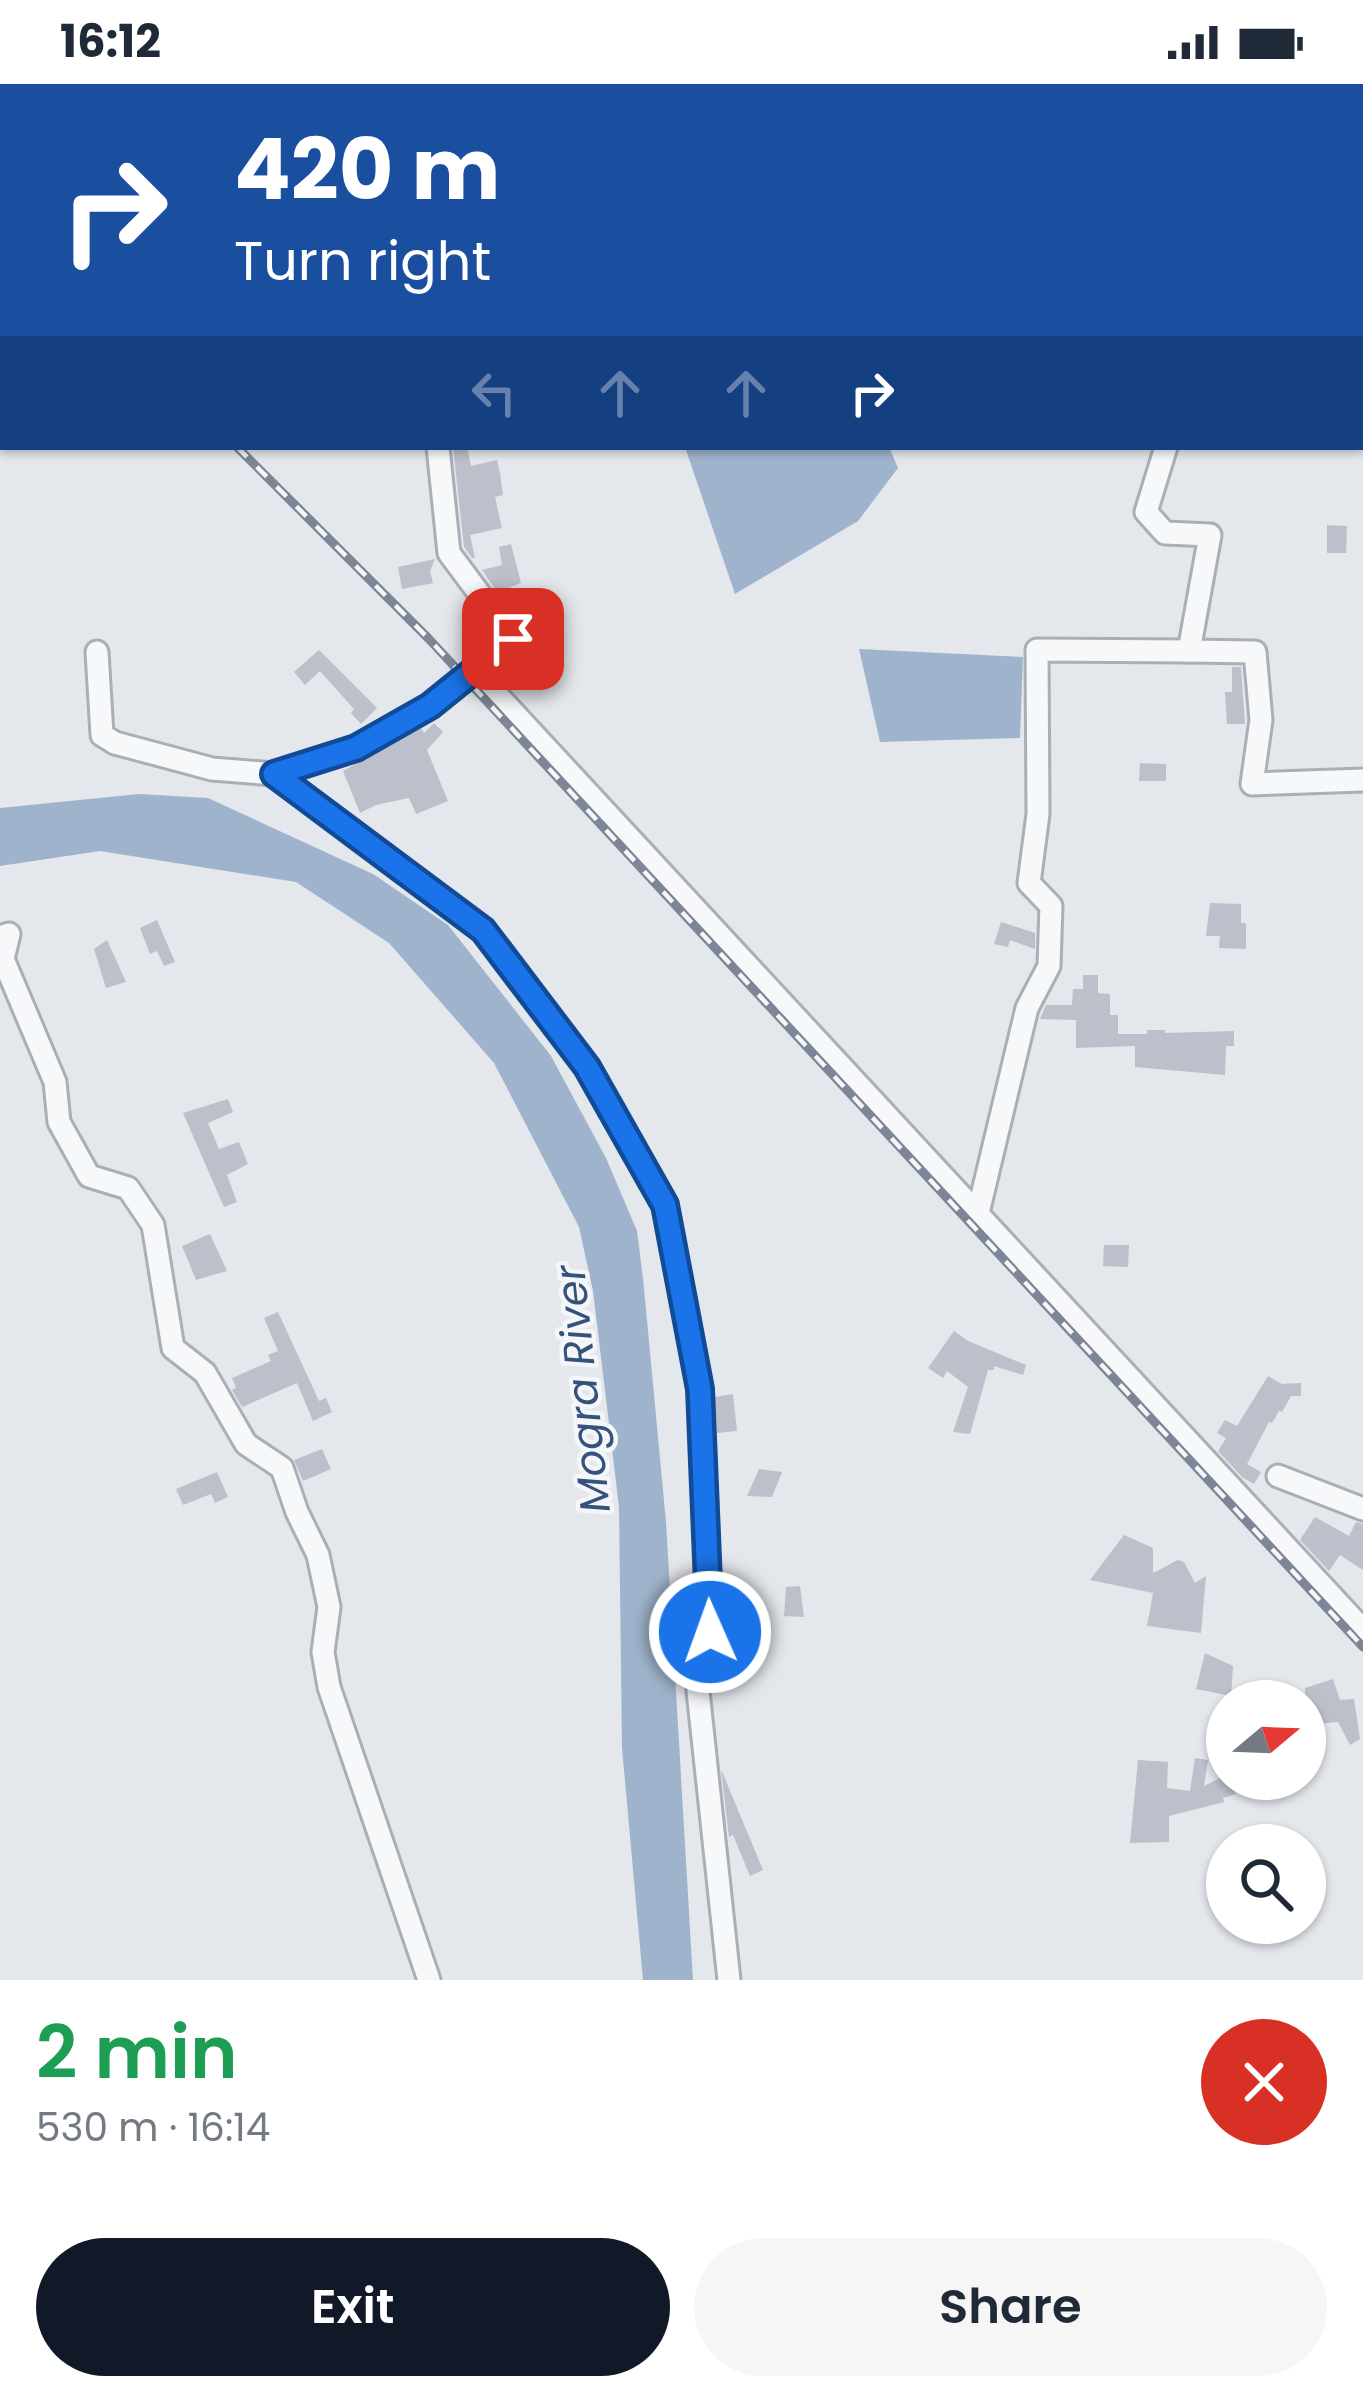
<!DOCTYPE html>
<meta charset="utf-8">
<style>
body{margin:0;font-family:Poppins,sans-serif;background:#f6f6f7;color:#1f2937;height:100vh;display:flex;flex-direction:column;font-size:45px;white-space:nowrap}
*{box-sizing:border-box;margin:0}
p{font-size:39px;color:#747a83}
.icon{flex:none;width:66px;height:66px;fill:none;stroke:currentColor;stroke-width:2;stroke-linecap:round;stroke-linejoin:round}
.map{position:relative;height:1896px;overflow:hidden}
.details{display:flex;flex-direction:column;background:#fff;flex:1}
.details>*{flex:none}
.guide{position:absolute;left:0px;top:0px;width:1365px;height:366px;box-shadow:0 3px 9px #0004;background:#1a4fa0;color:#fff;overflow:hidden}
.needle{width:78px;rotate:71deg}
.tools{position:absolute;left:1206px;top:1596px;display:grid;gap:24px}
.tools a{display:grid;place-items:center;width:120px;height:120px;border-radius:50%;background:#fff;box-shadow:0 3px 9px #0004;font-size:60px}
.pin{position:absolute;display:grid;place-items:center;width:102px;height:102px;color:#fff;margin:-51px;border-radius:24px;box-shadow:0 6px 18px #0006}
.me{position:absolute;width:132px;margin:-66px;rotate:358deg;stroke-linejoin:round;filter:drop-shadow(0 0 9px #0008)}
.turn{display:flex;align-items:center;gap:42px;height:252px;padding:0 36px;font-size:54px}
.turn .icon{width:156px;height:156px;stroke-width:2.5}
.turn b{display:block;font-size:84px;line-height:102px}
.lanes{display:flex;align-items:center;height:114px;padding:0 36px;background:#0003;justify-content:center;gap:60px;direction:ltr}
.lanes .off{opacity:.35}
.round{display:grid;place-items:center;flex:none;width:126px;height:126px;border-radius:63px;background:#f6f6f7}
.summary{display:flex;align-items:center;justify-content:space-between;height:204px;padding:0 36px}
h1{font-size:72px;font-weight:600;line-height:90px;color:#1e9e55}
.button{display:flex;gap:24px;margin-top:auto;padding:24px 36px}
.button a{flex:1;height:138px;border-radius:72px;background:#111827;color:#fff;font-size:48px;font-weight:600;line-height:138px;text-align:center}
.button a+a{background:#f6f6f7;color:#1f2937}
.status{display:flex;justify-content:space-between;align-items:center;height:84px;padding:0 60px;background:#fff;direction:ltr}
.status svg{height:33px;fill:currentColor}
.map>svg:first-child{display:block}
</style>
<div class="status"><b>16:12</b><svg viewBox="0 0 49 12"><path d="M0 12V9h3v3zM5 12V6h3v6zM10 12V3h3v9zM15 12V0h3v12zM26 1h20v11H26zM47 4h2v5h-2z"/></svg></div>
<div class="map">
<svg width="1363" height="1896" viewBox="0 0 1363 1896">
<rect width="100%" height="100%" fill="#e4e7ec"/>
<g fill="#9fb4cc">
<path d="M685 363H889L898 384 858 437 735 510Z"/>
<path d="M859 565 1023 573 1020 654 880 658Z"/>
<path d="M139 710 208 714 373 790 448 841 551 972 606 1074 637 1147 643 1194 666 1438 693 1896H643L622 1664 619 1423 593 1207 579 1143 494 979 389 859 296 798 100 767 0 782V724Z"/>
</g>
<g fill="#bbc0ca">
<path d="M453 363H467L471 382 497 376 500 389 503 411 495 413 502 444 470 451 475 474H472L464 463Z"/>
<path d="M1327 441 1347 442 1346 469H1327Z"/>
<path d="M511 460 521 499 497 508 482 486 502 481 499 463Z"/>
<path d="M435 475 430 487 433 499 402 505 398 483Z"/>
<path d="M319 566 377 624 361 640 351 629 354 625 320 587 305 601 294 588Z"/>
<path d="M1232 583H1241L1245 640H1227L1225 608H1232Z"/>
<path d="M434 639 443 648 427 666 448 717 416 730 409 714 376 721 360 729 343 687 421 644 424 649Z"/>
<path d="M1140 679 1166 680V697H1139Z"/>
<path d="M1210 819 1241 820V839H1246V865L1219 864 1220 852H1206Z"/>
<path d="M157 836 175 878 164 882 157 867 150 870 140 844Z"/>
<path d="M1001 838 1035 849V865L1010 856 1008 863 994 860Z"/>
<path d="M107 856 126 898 106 904 94 865Z"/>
<path d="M1083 891H1098V909L1110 910V931H1118V950H1147V946H1165V949L1234 947V962H1226L1225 991 1135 983V962L1076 964V936L1040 935 1046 921H1072L1073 905H1083Z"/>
<path d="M228 1015 233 1028 208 1039 219 1065 239 1058 248 1080 227 1091 237 1118 224 1123 183 1029Z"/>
<path d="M210 1150 227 1187 196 1196 182 1162Z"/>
<path d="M1104 1161H1129L1128 1183 1103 1182Z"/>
<path d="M278 1228 319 1317 326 1314 332 1328 313 1337 297 1299 242 1323 232 1306 236 1304 232 1294 271 1277 268 1271 278 1267 264 1234Z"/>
<path d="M954 1247 968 1257 1026 1281 1023 1291 994 1282V1286H988L970 1350 953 1348 968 1303 947 1287 943 1294 928 1284Z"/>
<path d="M1268 1292 1282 1300 1301 1299V1312H1291L1282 1328 1279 1327 1272 1339 1269 1338 1247 1380 1261 1388 1254 1400 1242 1393 1218 1367 1226 1354 1217 1349 1225 1336 1237 1342Z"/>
<path d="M733 1310 737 1347 717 1349 715 1313Z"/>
<path d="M322 1365 331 1385 303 1397 294 1376Z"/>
<path d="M759 1385 782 1388 772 1413 747 1412Z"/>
<path d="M217 1388 228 1413 215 1419 211 1410 183 1421 176 1405Z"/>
<path d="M1315 1433 1349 1452 1356 1438 1363 1440V1486L1340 1471 1329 1487 1300 1456Z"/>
<path d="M1124 1451 1153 1464V1489L1178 1476 1184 1478 1195 1499 1206 1492 1201 1549 1147 1542 1153 1509 1090 1496Z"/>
<path d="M800 1502 804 1533 784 1532 786 1503Z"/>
<path d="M1205 1569 1233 1582 1231 1612 1196 1605Z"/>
<path d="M1333 1595 1340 1616 1354 1615 1360 1655 1350 1661 1338 1638 1314 1640 1321 1661 1305 1667V1604Z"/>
<path d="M1195 1674 1208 1676 1204 1702 1226 1691 1236 1710 1223 1714 1224 1718 1169 1732V1758L1130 1759 1138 1676 1168 1678 1167 1704 1190 1707Z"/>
<path d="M721 1685 763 1786 750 1792 733 1751 729 1753Z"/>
</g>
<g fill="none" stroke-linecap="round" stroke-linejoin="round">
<g stroke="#a9aeb7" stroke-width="27">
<g id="minor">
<path d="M81 3 82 0"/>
<path d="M439 3V0"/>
<path d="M1238 3 1239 0"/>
<path d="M0 82 3 84"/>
<path d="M1166 363 1146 428 1165 449 1210 451 1189 567 1255 568 1261 636 1252 700 1363 696"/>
<path d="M97 568 102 651 115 659 212 685 274 690 356 664 430 622 513 555 449 469 438 363"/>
<path d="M474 586 1363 1546"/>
<path d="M274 690 483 846 587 983 665 1121 700 1305 710 1548 698 1607 729 1896"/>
<path d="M0 853 9 850 3 875 55 998 59 1038 89 1092 128 1104 153 1141 173 1264 205 1289 246 1360 282 1384 297 1428 318 1471 329 1523 323 1568 329 1603 429 1896"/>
<path d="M977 1133 1027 924 1049 882 1051 822 1029 799 1038 730 1037 566 1189 567"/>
<path d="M1278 1392 1363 1425"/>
</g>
</g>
<use href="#minor" stroke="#f7f8fa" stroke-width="21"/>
<g stroke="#7d8696" stroke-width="9">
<g id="rail">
<path d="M0 208 3 210"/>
<path d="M237 363 428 554 1363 1563"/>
</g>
</g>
<use href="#rail" stroke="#f4f6f9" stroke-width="4.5" stroke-dasharray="14" stroke-linecap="butt"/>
</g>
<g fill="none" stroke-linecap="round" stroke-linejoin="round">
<g stroke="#114b97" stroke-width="30">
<path id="route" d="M513 555 430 622 356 664 274 690 483 846 587 983 665 1121 700 1305 710 1548"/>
</g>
<use href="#route" stroke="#1a73e8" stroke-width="21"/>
</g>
<g text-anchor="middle" stroke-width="9" stroke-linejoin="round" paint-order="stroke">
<g font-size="42" font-style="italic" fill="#34527a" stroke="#f4f6f9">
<text transform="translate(582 1305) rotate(-96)" y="15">Mogra River</text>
</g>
</g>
</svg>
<div class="tools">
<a><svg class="needle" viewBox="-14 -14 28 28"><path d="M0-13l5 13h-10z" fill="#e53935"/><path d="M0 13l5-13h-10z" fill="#747a83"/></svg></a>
<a><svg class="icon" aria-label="search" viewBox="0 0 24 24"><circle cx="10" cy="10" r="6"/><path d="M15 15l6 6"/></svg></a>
</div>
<div class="pin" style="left:513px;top:555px;background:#d93025"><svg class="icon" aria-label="arrive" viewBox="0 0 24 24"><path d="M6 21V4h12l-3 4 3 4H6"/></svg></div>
<svg class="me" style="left:710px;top:1548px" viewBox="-20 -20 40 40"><circle r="17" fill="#1a73e8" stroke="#fff" stroke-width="3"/><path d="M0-11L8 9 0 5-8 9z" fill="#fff"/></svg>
<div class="guide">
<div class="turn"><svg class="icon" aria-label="right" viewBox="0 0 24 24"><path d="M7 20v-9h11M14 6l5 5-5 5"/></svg><div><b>420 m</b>Turn right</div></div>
<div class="lanes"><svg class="icon off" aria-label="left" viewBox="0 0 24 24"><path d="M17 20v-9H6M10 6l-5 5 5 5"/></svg><svg class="icon off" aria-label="ahead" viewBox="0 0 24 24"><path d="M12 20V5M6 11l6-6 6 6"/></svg><svg class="icon off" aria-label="ahead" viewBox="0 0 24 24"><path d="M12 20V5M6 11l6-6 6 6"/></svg><svg class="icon" aria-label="right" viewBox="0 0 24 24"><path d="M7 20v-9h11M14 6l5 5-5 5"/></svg></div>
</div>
</div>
<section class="details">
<div class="summary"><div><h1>2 min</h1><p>530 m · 16:14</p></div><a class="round" style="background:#d93025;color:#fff"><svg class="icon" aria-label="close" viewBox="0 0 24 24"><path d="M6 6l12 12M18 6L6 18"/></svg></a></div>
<div class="button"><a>Exit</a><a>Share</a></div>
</section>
